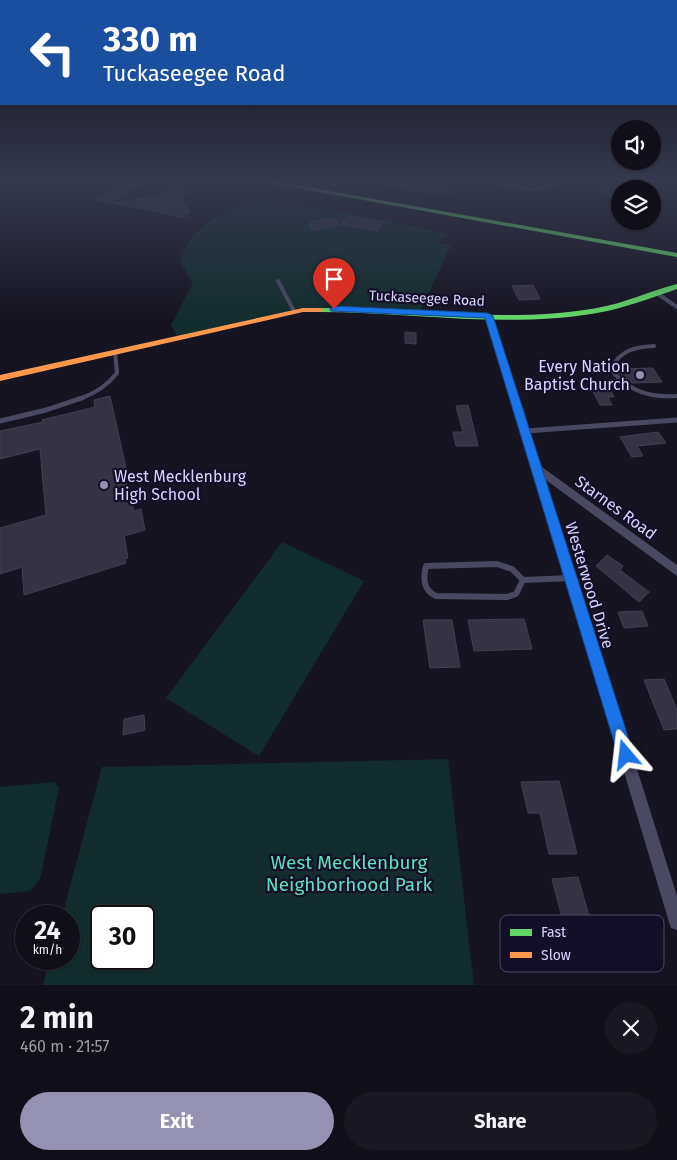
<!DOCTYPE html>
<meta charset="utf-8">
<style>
body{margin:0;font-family:"Fira Sans",sans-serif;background:#191822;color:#f1f3f6;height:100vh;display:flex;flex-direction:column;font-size:19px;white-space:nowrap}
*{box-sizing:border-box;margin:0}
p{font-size:16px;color:#9c9ca2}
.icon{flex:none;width:28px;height:28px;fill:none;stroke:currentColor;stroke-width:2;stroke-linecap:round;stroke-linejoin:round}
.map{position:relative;height:985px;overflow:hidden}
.drawer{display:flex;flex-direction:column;background:#100f19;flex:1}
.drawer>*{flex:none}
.guide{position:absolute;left:0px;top:0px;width:678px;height:105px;box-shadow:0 1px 4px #0004,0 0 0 1px #302f38;background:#1a4fa0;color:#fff;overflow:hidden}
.controls{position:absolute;left:611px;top:120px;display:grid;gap:10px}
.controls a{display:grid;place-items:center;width:50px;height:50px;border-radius:50%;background:#100f19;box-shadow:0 1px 4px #0004,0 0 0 1px #302f38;font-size:25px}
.speed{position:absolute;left:15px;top:905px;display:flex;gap:10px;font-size:25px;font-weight:700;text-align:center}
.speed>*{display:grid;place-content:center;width:65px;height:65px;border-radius:50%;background:#100f19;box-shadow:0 1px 4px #0004,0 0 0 1px #302f38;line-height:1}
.speed small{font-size:12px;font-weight:400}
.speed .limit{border:2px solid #111;border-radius:8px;background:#fff;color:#111}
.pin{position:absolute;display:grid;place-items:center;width:42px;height:42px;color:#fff;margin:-51px -21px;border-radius:50% 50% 50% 0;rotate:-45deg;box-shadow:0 0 5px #0007}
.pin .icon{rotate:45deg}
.me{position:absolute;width:55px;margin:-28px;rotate:343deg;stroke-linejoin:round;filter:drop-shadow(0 0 4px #0008)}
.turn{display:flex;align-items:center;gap:18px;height:105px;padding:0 20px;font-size:22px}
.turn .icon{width:65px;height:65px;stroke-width:2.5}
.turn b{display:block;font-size:35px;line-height:42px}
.round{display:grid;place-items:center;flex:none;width:52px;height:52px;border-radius:26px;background:#191822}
.summary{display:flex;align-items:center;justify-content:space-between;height:85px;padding:0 20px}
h1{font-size:30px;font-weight:700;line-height:38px}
.action{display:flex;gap:10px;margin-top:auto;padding:10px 20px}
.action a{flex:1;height:58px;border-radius:30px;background:#9591b1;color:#fff;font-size:20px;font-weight:700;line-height:58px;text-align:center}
.action a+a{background:#191822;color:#f1f3f6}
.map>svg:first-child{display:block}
</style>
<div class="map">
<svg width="677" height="985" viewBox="0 0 677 985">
<rect width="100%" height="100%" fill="#161421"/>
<g fill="#132c2d" fill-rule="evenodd">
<path d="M355 181H389L450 190 452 194 447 196Z"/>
<path d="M261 198 348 212 447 234 439 243 451 245 420 313 303 310 177 337 171 325 193 283 180 262C189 228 229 205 261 198Z"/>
<path d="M282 542 364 581 259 756 166 698Z"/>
<path d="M448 759 474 985H43L50 959H69V916H62L102 767ZM101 916H144V959H101Z"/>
<path d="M54 782 59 788 40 879 30 891 0 894V787Z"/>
</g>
<path fill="#0d2144" d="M598 181H645L642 189H620V197L609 196 596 190 595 185Z"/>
<g fill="#343243" stroke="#433f54">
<path d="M124 181H143L112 203 96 200Z"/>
<path d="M171 189 187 192 181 197 190 212 183 217 113 203 164 194Z"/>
<path d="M348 216 384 222 377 231 342 224Z"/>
<path d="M334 218 340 225 312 230 310 222Z"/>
<path d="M533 285 540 299 519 300 512 286Z"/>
<path d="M405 332 416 333V344L405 343Z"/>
<path d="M653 368 662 382 632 383 620 374 617 369Z"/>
<path d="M607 383 614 397H608L612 405H600L589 384Z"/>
<path d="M110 396 126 468 111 472 126 483 134 511 141 509 145 530 124 536 128 558 125 559 126 563 24 595 22 567 0 574V528L46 515 40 449 0 459V431L43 422 42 420 95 407 94 400Z"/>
<path d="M468 405 478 446H456L453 432H463L456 406Z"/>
<path d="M658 432 666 443 637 446 643 456 632 457 620 437Z"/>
<path d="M607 555 623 566 620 570 649 592 639 602 596 566Z"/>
<path d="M642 611 648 626 624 628 618 612Z"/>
<path d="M524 619 532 649 474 651 468 620Z"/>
<path d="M423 620H452L460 667 430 668Z"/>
<path d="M664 679 677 710V729L664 730 644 680Z"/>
<path d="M144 715 145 730 123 735 124 719Z"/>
<path d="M559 781 577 854H549L540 813H528L521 782Z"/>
<path d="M578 877 592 927 565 929 552 879Z"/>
</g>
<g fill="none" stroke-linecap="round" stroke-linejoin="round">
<path stroke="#4a4962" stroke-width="3" d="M486 181C512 186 540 196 564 181"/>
<g stroke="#4a4962" stroke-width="4">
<path d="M278 281 294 311"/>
<path d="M658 294 677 307"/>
<path d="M654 346C635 347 620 350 611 369 627 391 651 398 677 396"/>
<path d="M79 399C94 394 107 386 117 373L115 352"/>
</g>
<g stroke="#4a4962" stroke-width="5">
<path d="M0 421 46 410 82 398"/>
<path d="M526 431 677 420"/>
</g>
<g stroke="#4a4962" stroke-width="6">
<path d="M497 564 512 569 523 580 516 594 507 597 436 596C423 590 423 578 426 566Z"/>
<path d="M523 580 571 578"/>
</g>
<path fill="#4a4962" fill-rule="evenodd" d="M485 314H491L492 316 542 467 677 565V576L546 480 677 896V930L671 928 669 922 514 406 484 316Z"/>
<g fill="#63d668" fill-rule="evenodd">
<path d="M259 181H274L677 253V257Z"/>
<path d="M677 284V289C651 298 625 308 597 313 506 329 412 312 320 312L316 310 320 308C412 308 506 324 597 308 625 303 650 291 677 284Z"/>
</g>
<path fill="#ff974d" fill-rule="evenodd" d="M303 308H320L324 310 320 312H303L0 381V375Z"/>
</g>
<linearGradient id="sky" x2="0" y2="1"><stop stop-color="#0c0b12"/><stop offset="0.57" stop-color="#363a4e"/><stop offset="1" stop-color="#363a4e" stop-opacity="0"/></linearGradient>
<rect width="677" height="319" fill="url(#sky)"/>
<path fill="#1a73e8" stroke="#114b97" d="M334 306 488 313 493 316 634 755 632 760 626 763 621 760 618 755 485 318 331 311 330 309Z"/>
<g fill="#9591b1" stroke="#130f26" stroke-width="2">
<circle cx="640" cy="375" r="5"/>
<circle cx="104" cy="485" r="5"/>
</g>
<g text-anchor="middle" stroke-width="4.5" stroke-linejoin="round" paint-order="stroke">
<g font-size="14" fill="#d9d4ff" stroke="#130f26">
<text transform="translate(427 298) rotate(3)" y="5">Tuckaseegee Road</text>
</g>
<g font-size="16" fill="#d9d4ff" stroke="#130f26" text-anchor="end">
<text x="630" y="372">Every Nation<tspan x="630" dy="18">Baptist Church</tspan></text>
<text x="114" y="482" text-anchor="start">West Mecklenburg<tspan x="114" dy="18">High School</tspan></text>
</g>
<g font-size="16" fill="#d9d4ff" stroke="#130f26">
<text transform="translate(616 507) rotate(36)" y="6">Starnes Road</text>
<text transform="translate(590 585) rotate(73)" y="6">Westerwood Drive</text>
</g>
<g font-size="19" fill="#5fe0c0" stroke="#130f26">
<text x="349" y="869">West Mecklenburg<tspan x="349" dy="22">Neighborhood Park</tspan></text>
</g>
</g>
<rect x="500" y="915" width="164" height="57" rx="8" fill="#130f26" stroke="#4e4a67" stroke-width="1"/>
<rect x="510" y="929" width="22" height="7" fill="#63d668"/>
<rect x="510" y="952" width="22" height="6" fill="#ff974d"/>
<g font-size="14" fill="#d9d4ff">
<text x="541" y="937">Fast</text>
<text x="541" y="960">Slow</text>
</g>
</svg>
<div class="controls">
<a><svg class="icon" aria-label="sound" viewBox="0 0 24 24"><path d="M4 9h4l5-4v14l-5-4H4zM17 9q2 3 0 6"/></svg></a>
<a><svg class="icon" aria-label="layers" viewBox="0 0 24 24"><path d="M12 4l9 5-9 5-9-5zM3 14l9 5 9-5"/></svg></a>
</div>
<div class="speed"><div>24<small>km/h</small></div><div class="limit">30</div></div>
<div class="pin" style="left:334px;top:309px;background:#d93025"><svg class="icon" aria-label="arrive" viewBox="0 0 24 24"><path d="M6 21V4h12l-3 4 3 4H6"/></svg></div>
<svg class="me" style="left:626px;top:755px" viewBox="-20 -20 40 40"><path d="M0-17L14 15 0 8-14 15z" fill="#1a73e8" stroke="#fff" stroke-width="4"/></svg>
<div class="guide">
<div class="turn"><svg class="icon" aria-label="left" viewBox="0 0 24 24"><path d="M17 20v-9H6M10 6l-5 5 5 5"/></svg><div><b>330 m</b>Tuckaseegee Road</div></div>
</div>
</div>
<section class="drawer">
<div class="summary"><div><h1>2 min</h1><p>460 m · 21:57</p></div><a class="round"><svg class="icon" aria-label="close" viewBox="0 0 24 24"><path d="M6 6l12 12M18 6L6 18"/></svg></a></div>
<div class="action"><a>Exit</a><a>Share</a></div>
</section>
